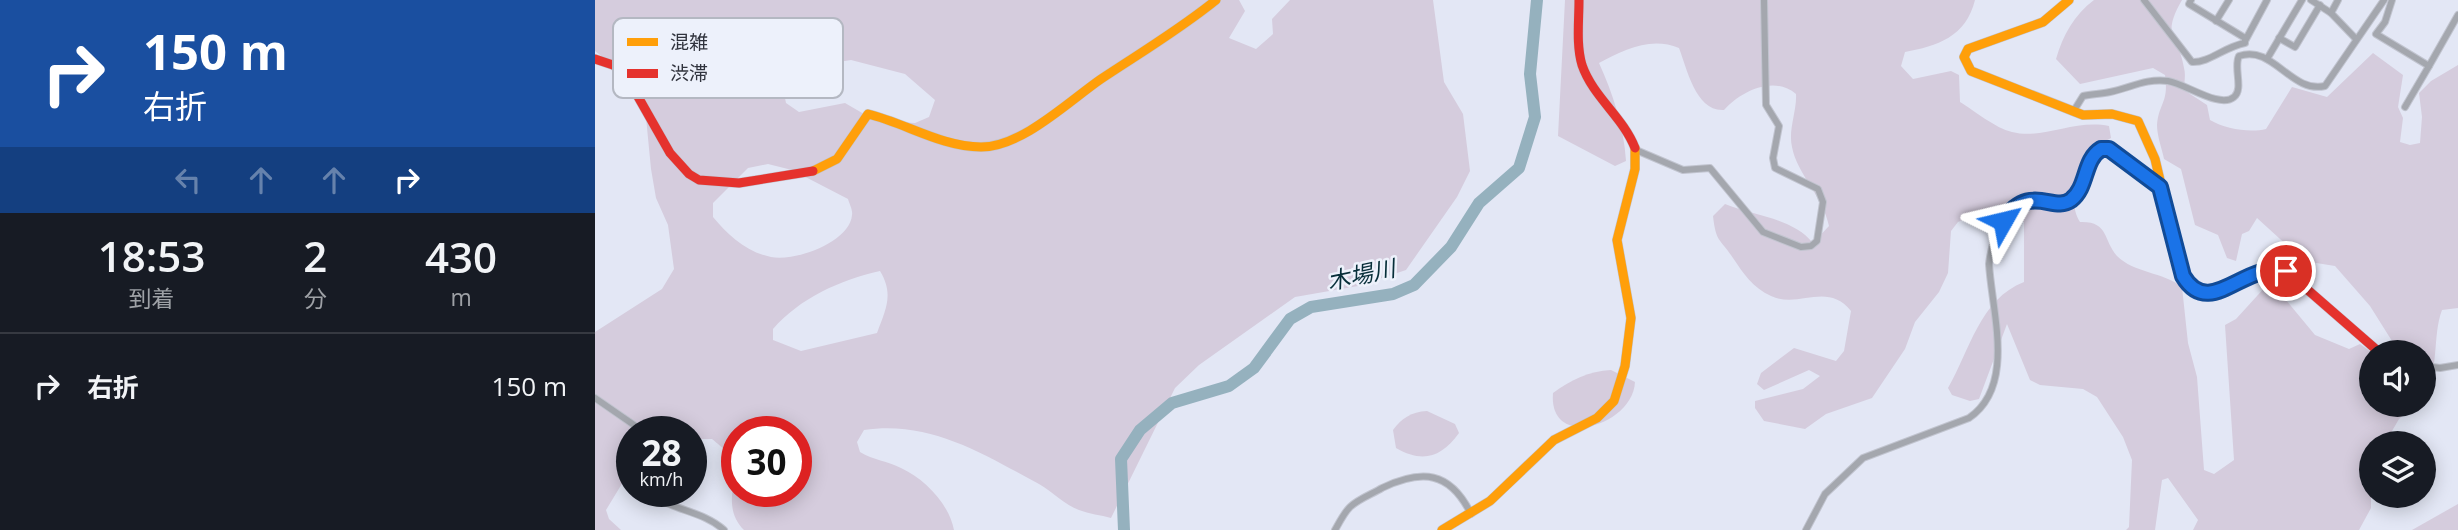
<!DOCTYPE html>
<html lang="ja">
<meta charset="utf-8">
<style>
body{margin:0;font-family:"Open Sans","Noto Sans JP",sans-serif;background:#20242c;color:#f1f3f6;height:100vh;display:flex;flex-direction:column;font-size:26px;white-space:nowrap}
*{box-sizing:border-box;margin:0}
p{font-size:23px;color:#9ea1a6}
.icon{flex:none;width:38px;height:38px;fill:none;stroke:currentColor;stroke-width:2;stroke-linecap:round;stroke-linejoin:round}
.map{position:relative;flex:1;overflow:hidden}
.side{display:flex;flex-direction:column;background:#171b24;width:595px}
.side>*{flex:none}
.hud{background:#1a4fa0;color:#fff;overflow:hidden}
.tools{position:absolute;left:1764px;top:340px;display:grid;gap:14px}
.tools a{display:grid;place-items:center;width:77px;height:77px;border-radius:50%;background:#171b24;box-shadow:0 4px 18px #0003;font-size:35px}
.speed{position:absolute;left:21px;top:416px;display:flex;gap:14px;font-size:35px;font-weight:700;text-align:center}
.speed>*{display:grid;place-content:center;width:91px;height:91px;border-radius:50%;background:#171b24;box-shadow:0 4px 18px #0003;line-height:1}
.speed small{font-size:18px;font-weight:400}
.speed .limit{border:10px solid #d22;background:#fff;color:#111}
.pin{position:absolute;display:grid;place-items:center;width:60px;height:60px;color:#fff;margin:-30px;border:4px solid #fff;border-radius:50%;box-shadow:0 2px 7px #0007}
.me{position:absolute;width:77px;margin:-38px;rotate:53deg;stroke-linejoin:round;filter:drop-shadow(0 0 5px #0008)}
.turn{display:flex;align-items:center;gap:24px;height:147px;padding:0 28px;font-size:32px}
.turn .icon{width:91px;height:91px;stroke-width:2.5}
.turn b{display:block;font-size:49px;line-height:60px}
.lanes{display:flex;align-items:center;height:66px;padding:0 28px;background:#0003;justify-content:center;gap:35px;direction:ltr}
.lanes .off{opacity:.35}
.eta{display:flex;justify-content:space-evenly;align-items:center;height:119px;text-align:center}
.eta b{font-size:42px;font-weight:600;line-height:49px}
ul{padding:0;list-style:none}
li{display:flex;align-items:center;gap:21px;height:105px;padding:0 28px;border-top:2px solid #363941}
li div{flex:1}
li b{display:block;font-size:26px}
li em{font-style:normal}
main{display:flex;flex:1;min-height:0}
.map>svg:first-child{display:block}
</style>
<main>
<section class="side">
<div class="hud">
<div class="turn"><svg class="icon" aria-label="right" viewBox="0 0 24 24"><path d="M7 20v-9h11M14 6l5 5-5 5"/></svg><div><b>150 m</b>右折</div></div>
<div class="lanes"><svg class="icon off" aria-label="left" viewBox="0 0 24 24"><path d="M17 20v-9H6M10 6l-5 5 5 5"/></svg><svg class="icon off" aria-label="ahead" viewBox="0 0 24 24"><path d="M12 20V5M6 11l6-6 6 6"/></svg><svg class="icon off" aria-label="ahead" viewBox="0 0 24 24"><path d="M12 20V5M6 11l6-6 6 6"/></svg><svg class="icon" aria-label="right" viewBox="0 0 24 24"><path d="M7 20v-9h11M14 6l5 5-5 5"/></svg></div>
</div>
<div class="eta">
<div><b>18:53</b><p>到着</p></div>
<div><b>2</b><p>分</p></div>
<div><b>430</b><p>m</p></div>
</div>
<ul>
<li><svg class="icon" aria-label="right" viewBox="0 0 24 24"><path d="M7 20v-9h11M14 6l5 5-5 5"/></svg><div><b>右折</b></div><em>150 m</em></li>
</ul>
</section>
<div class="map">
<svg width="1863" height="530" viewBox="0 0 1863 530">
<rect width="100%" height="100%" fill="#e3e7f5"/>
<g fill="#d5ccdd" fill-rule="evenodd">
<path d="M0 0H644L650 11 634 38 661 49 678 34 677 19 695 0H838L849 82 868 114 875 171 862 197 811 270 763 286 700 297 604 365 580 388 516 518C506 515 494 514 484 510 470 505 458 492 444 484 388 454 335 420 269 430L262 442 265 452C278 460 293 461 306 468 330 479 354 504 359 530H149C130 511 138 489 142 465V492H201V432H142V460L117 439H96V432H37V476L28 482 11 510 14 519 26 530H0V332L67 289 79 269 73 225 61 198 56 169 50 107 19 66 0 51ZM256 60 310 74 340 100 334 117 320 123 281 121 250 103 204 112 191 103 189 93C199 66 231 64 256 60ZM173 164 197 170 253 199C254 203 258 210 257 215 255 242 200 262 176 257 151 252 133 235 118 217V203L153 168ZM285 271C299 294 291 309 282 333L206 351 178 340V329C205 298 245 280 285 271Z"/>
<path d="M970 0H1380C1371 37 1342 46 1310 52L1306 66 1318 79 1356 71 1364 75 1365 102C1380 111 1400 128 1417 132 1448 140 1479 119 1514 126L1516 138C1490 150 1468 196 1485 222 1514 221 1508 240 1522 256 1539 273 1568 272 1587 287L1593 343 1602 377 1609 470 1619 474 1639 460 1630 325 1641 319 1672 285 1682 289 1720 335 1754 349 1765 344 1776 352V404H1821L1804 419 1790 443H1776V508L1764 530H1598L1603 520 1573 478 1567 480 1560 530H1531L1534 527 1537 460 1528 437 1502 397 1488 389 1445 385 1435 380 1412 324 1384 399 1375 401 1357 395 1353 388C1375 350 1385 299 1429 282V222L1415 206 1402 205 1363 222 1356 231 1353 273 1344 292 1320 322 1310 349 1277 398 1231 414 1210 429 1169 421 1160 408V401L1208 389 1225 376 1214 370 1169 390 1162 384 1166 373 1199 348 1241 361 1249 351 1256 311C1232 281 1204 309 1176 296 1158 288 1148 273 1138 258 1125 238 1121 243 1118 216L1130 204C1160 216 1198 218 1218 243L1234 226C1228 196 1202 174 1197 147 1193 130 1202 111 1201 94 1179 75 1146 91 1129 110 1101 112 1092 69 1084 48 1056 36 1028 50 1004 63 1018 94 1029 127 1031 161L1020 166 963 136Z"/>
<path d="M1499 0H1587C1565 38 1584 35 1589 68 1591 75 1589 83 1589 90L1612 105 1615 120C1630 129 1655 133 1671 129L1697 87 1732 97 1778 53 1808 75 1803 107 1808 118 1805 142 1815 145 1825 143 1827 117 1824 93 1836 81 1863 65V308L1847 310C1837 337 1845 368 1829 393V352H1799L1802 349 1775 306 1740 266 1709 261 1662 218 1654 231 1647 234 1641 261 1632 258 1623 235 1600 225 1586 169 1569 159C1567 149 1562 136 1562 125 1564 102 1574 103 1570 75L1558 68 1485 84 1461 59C1468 35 1479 15 1499 0Z"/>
<path d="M1016 370 1040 382C1038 426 953 451 958 393 976 380 994 371 1016 370Z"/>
<path d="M832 411 860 424 864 433C846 458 827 463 801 448L798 430C807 418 816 412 832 411Z"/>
<path d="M1863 504V530H1817Z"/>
</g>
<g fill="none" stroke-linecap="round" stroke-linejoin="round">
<path stroke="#95b1be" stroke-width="12" d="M529 530 526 459 545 430 577 403 634 386 659 368 695 319 716 307 798 294 819 285 856 247 884 203 924 168 940 117 935 74 942 0"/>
<g stroke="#c1c4cf" stroke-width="8">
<g id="street">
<path d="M1549 0 1597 62C1614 63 1629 47 1650 43"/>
<path d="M1596 0 1594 4 1650 38"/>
<path d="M1716 0 1736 13 1761 39"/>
<path d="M1797 0 1790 22 1781 34 1834 66 1810 107"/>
<path d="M1736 13 1743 0"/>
<path d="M1621 21 1634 0"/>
<path d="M1684 38 1700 47 1725 5"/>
<path d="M1650 41 1672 0"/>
<path d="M1672 59 1707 0"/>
<path d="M1834 66 1863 15"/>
<path d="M1478 112 1488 96C1497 94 1506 94 1515 92 1535 88 1551 78 1573 81 1591 84 1625 109 1639 97 1649 89 1638 67 1644 56 1678 44 1696 94 1730 86L1789 0"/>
<path d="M1041 150 1088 170 1115 168 1168 232 1206 247 1216 246 1222 241 1228 202 1223 189 1180 168 1178 158 1184 126 1171 105 1169 0"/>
<path d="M1829 366 1845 368 1863 365"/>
<path d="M0 398 39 425 40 432"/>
<path d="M54 492C76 511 107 510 129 530"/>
<path d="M740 530C744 523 749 513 755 507 763 499 777 494 787 488 827 469 855 471 876 514"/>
<path d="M1211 530 1230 494 1268 458 1374 418C1421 386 1397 313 1394 264 1397 238 1413 195 1446 199 1457 200 1467 208 1477 199 1492 186 1488 159 1506 149L1518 151 1565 187"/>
</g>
</g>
<g stroke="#c1c4cf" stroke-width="10">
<g id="slow">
<path d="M1474 0 1448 22 1373 49 1369 57 1376 71 1488 115 1517 114 1543 121 1560 159 1588 277 1598 289 1611 293"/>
<path d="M218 171 242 159 273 114C310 123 347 147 386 147 427 147 474 101 506 79 545 53 584 30 621 0"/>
<path d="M847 530 895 501 959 440 1002 418 1019 401 1030 366 1036 318 1022 240 1040 169V148"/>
</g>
</g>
<g stroke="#c1c4cf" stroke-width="10">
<g id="jam">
<path d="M984 0C984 21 981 45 987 65 998 97 1028 117 1040 148"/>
<path d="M0 59 18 65 29 72 75 153 94 174 104 180 144 183 218 171"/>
<path d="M1611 293C1640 289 1660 269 1691 271L1784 352"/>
</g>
</g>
<use href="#street" stroke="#a4a7ae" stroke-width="6"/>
<use href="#slow" stroke="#ff9f0a" stroke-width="9"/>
<use href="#jam" stroke="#e5322d" stroke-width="9"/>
</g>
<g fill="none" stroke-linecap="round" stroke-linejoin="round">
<g stroke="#114b97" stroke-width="18">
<path id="route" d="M1408 221C1435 182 1458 213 1476 200 1493 187 1488 160 1506 149H1514L1565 187 1588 276C1615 321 1650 260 1691 271"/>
</g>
<use href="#route" stroke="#1a73e8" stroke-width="12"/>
</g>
<g text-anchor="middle" stroke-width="5" stroke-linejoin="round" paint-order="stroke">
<g font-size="23" font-style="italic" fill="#072e39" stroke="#edf1fb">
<text transform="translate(766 275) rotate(-12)" y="8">木場川</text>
</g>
</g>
<rect x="18" y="18" width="230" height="80" rx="10" fill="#edf1fb" stroke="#b4b8c2" stroke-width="2"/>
<rect x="32" y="38" width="31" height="8" fill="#ff9f0a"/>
<rect x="32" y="69" width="31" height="9" fill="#e5322d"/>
<g font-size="19" fill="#30333d">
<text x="75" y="49">混雑</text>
<text x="75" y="80">渋滞</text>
</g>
</svg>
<div class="tools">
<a><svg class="icon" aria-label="sound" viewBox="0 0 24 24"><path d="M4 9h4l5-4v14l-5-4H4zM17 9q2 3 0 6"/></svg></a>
<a><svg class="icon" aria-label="layers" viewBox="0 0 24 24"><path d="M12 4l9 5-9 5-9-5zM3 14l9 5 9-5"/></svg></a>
</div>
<div class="speed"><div>28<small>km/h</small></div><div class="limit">30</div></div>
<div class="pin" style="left:1691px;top:271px;background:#d93025"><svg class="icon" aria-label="arrive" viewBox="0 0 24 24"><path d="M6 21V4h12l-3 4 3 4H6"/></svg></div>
<svg class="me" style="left:1408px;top:221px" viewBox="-20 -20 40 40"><path d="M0-17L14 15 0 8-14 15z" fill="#1a73e8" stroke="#fff" stroke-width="4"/></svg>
</div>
</main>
